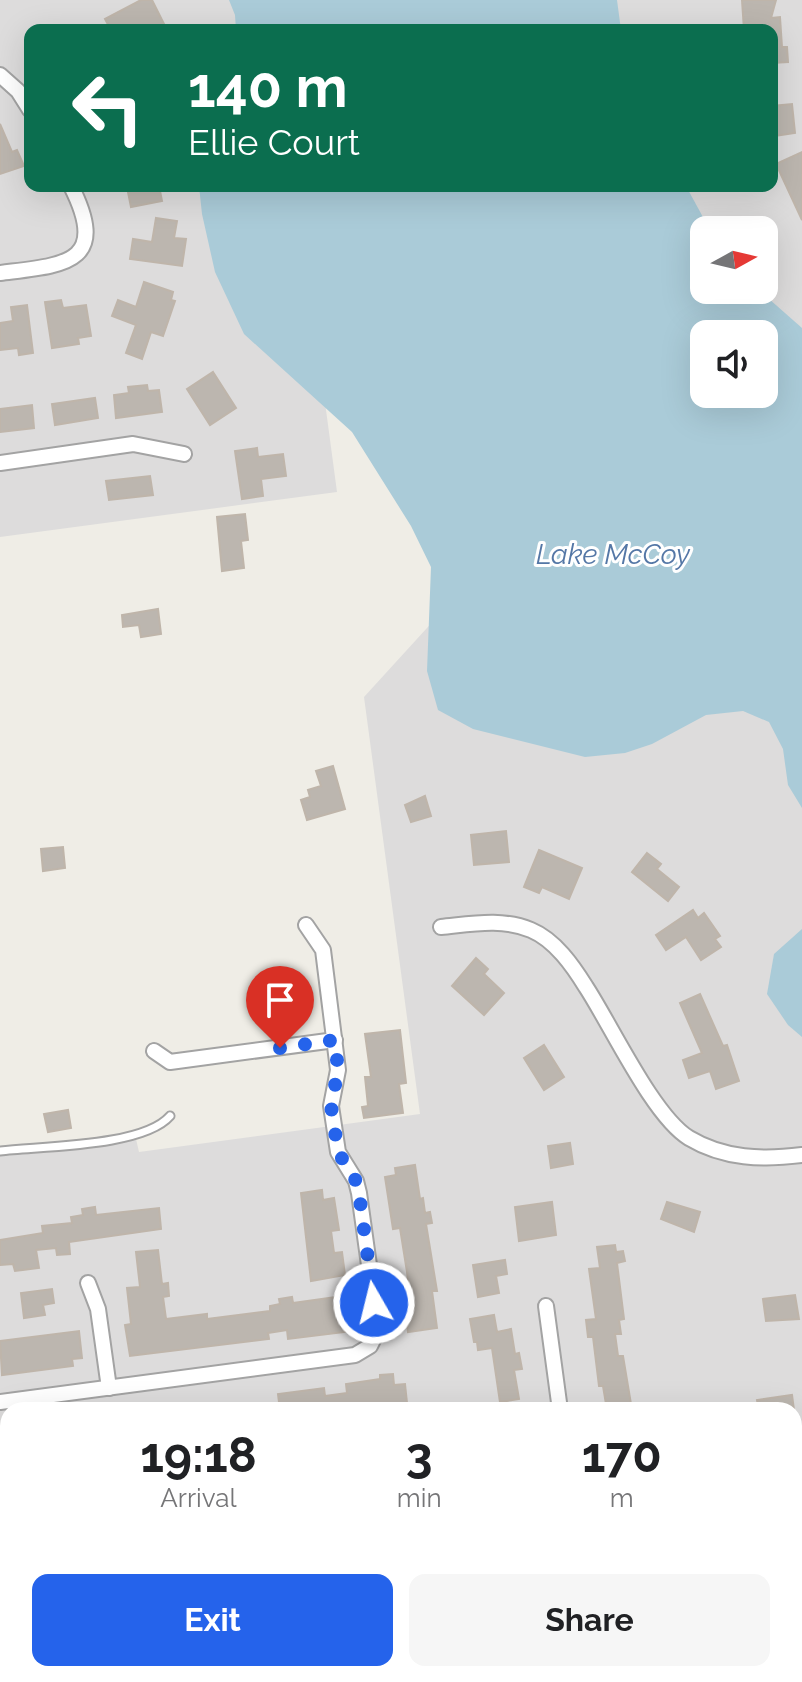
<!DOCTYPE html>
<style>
body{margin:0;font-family:Raleway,sans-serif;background:#f6f6f6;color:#202124;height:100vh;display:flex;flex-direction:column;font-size:30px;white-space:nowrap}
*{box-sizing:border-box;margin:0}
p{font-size:26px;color:#757577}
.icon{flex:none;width:44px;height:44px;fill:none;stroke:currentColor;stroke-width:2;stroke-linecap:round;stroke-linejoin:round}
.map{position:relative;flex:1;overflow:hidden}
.side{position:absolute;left:0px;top:1402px;width:802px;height:280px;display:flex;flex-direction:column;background:#fff;border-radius:24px 24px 0 0;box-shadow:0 8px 32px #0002}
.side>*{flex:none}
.top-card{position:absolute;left:24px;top:24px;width:754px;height:168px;border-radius:16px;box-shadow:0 8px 32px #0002;background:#0b6e4f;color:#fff;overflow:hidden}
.needle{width:52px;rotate:82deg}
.controls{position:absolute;left:690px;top:216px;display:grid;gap:16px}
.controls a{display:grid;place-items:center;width:88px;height:88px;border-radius:16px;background:#fff;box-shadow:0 8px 32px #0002;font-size:40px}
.pin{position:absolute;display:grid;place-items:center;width:68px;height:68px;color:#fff;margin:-82px -34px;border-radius:50% 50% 50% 0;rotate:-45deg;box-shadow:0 0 8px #0007}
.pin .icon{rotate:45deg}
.me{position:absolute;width:88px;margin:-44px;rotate:352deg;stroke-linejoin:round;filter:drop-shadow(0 0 6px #0008)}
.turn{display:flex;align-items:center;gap:28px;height:168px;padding:0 32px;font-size:36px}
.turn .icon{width:104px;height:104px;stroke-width:2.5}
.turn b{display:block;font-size:56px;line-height:68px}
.eta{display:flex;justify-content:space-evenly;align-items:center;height:136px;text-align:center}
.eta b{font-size:48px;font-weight:700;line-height:56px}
.button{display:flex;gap:16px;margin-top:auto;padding:16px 32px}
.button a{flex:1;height:92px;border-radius:16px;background:#2563eb;color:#fff;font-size:32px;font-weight:700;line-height:92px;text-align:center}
.button a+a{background:#f6f6f6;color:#202124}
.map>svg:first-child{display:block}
</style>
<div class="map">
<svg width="802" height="1682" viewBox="0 0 802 1682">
<rect width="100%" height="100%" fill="#efede6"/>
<g fill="#dddcdc" fill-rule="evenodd">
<path d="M0 0H272L276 30H30V186H296L337 492 0 537Z"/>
<path d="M465 0H802V1532L794 1533V1410H8V1476L0 1477V1156L136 1139 139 1152 420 1114 364 697 644 390 491 186H772V30H469ZM704 230H764V290H704ZM704 334H764V394H704Z"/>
<path d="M245 1674H676L566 1682H252Z"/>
</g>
<g fill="#aacbd8" fill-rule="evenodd">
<path d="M229 0H617L621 30H236L235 15Z"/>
<path d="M199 186H686L710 230H704V290H759L802 328V808L788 785 783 749 769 722 743 711 706 715 652 744 625 753 585 757 473 729 438 710 427 671 431 567 411 526 352 432 244 334 215 272 202 214ZM704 334H764V394H704Z"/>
<path d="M802 929V1037L788 1025 767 994 774 954Z"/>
</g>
<g fill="#bcb6af" stroke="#bfb5aa" stroke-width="2">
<path d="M141 0H152L167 30H111L105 19Z"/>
<path d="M742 0H776L771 18 780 17 782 47H787L788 62 772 63V30H744Z"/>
<path d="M792 104 795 133 774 136 772 106Z"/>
<path d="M0 124 12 152 17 150 24 166 0 174Z"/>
<path d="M802 152V220L776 164Z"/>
<path d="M135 186H159L162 201 131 207 127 187Z"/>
<path d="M156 218 177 221 174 238 186 239 182 266 130 259 133 239 152 242Z"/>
<path d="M144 282 173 292 171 300 175 301 163 336 151 332 142 359 126 353 136 325 112 316 118 300 136 307Z"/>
<path d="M61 300 63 308 86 305 91 336 78 338 79 344 52 348 45 302Z"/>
<path d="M27 305 33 353 19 355 18 348 0 350V323L13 321 11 307Z"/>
<path d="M213 372 236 408 210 425 187 389Z"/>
<path d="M147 385 148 391 159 390 162 412 116 418 114 395 129 393 128 387Z"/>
<path d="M95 398 98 418 55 425 52 404Z"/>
<path d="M32 405 34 428 0 432V409Z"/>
<path d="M257 448 258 457 283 454 286 476 261 479 263 496 242 499 235 451Z"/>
<path d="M150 476 153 495 109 500 106 481Z"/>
<path d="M245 514 248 540 241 541 244 568 222 571 217 517Z"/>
<path d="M158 609 161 634 141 637 139 625 123 627 122 615Z"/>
<path d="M333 766 345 809 307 820 301 800 310 797 308 790 321 786 316 771Z"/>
<path d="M425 796 431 816 411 822 405 805Z"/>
<path d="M506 831 509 862 474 865 471 835Z"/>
<path d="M63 847 65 868 43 871 41 849Z"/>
<path d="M539 850 582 868 569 899 542 887 539 893 524 887Z"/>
<path d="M647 853 661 864 657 869 679 887 668 901 632 872Z"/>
<path d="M693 910 698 918 704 913 720 936 715 939 721 947 701 960 686 937 666 950 656 935Z"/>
<path d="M476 958 488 969 484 974 504 993 484 1015 452 986Z"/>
<path d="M700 994 723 1046 727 1045 739 1081 716 1089 710 1071 689 1078 683 1060 702 1053 680 1003Z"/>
<path d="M400 1030 406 1083 399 1084 403 1113 364 1118 362 1107 368 1106 365 1077H371L365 1034Z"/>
<path d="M544 1045 564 1077 544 1090 524 1058Z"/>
<path d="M68 1110 71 1128 48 1132 44 1114Z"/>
<path d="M570 1143 573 1164 551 1168 548 1146Z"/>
<path d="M415 1165 420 1199 423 1198 425 1213 430 1212 432 1223 426 1224 437 1291H432L437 1328 408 1332 405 1308 411 1307 407 1272 400 1228 393 1229 385 1177 396 1175 395 1168Z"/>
<path d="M322 1190 323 1200 334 1198 339 1230 331 1231 334 1253 342 1252 345 1275 311 1281 301 1193Z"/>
<path d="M552 1202 556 1235 519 1241 515 1207Z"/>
<path d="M667 1202 700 1212 694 1232 661 1219Z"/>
<path d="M95 1207 96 1215 159 1208 161 1229 69 1242 70 1254 57 1255 56 1248 36 1250 39 1268 15 1271 13 1264 0 1265V1240L43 1233 42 1226 72 1223 71 1217 83 1215 82 1209Z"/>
<path d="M615 1245 616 1252 623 1251 625 1261 617 1263 624 1319 619 1320 621 1334H615L618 1356H623L632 1410H607L603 1386H599L593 1337H588L586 1320 596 1319 589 1269 600 1268 597 1247Z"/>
<path d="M158 1250 162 1284 168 1283 169 1296 163 1297 166 1319 207 1314V1319L270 1311V1306L280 1304 279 1299 292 1297 293 1303 351 1295 354 1322 343 1323 345 1332 288 1339 287 1330 268 1333 269 1339 130 1356 125 1325 131 1324 127 1288 140 1287 136 1252Z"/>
<path d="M505 1260 507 1274 496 1276 499 1293 478 1297 473 1265Z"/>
<path d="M52 1289 54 1303 43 1305 45 1315 24 1318 21 1293Z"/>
<path d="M795 1295 799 1319 766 1321 763 1299Z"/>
<path d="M494 1315 497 1332 511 1329 515 1354 519 1353 522 1369 514 1370 519 1399 500 1402 492 1348 478 1350 477 1342H474L470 1319Z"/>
<path d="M79 1331 82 1358 72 1359 73 1366 2 1375 0 1341Z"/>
<path d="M393 1374 394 1385 405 1384 407 1403 374 1407V1410H280L278 1394 324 1388 325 1396 347 1393 346 1384 380 1379V1375Z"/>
<path d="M792 1395 794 1410H759L757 1400Z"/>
</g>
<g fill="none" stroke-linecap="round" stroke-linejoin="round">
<g stroke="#a3a3a3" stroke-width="11">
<path id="service" d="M0 1151C41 1146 143 1147 170 1116"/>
</g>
<g stroke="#a3a3a3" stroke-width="18">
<g id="minor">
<path d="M0 75 18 91 30 110"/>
<path d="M0 273C63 265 111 265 71 186"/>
<path d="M0 463 133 444 184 454"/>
<path d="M441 927C472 924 502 918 531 930 555 940 573 966 586 987 611 1025 653 1116 689 1138 724 1159 763 1160 802 1155"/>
<path d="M154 1051 170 1062 335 1040"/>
<path d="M88 1283 98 1309 109 1388"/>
<path d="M546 1306 560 1410"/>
<path d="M0 1402 355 1355 370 1346 378 1330 359 1193 356 1181 338 1152 331 1106 338 1070 323 950 306 925"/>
</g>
</g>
<g stroke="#a3a3a3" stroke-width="20">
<g id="tertiary">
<path d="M794 1550 802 1549"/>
<path d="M0 1654 8 1653"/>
</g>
</g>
<use href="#service" stroke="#fff" stroke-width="7"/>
<use href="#minor" stroke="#fff" stroke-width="14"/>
<use href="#tertiary" stroke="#fff" stroke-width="16"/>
</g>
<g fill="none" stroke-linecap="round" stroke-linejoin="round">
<path stroke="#2563eb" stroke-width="14" stroke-dasharray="0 25.2" d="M280 1048 335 1040 338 1070 331 1106 338 1152 356 1181 359 1193 374 1303"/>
</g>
<g text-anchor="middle" stroke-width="6" stroke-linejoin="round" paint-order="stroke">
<g font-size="28" font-style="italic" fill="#5477a6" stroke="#fff">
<text x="613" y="564">Lake McCoy</text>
</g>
</g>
</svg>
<div class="controls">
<a><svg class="needle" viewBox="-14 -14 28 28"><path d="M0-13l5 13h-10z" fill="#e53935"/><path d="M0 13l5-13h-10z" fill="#757577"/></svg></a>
<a><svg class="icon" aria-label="sound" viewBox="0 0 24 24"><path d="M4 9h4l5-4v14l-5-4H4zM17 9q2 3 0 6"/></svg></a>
</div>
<div class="pin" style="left:280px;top:1048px;background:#d93025"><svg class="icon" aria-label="arrive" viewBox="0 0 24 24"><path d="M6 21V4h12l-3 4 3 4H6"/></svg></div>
<svg class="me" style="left:374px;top:1303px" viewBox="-20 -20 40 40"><circle r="17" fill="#2563eb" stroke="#fff" stroke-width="3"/><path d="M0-11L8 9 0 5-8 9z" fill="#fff"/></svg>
<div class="top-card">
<div class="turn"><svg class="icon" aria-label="left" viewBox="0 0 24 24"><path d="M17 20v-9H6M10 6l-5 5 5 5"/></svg><div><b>140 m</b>Ellie Court</div></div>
</div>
<section class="side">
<div class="eta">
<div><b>19:18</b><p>Arrival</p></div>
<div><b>3</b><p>min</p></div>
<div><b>170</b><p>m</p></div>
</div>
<div class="button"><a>Exit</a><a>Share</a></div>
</section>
</div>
